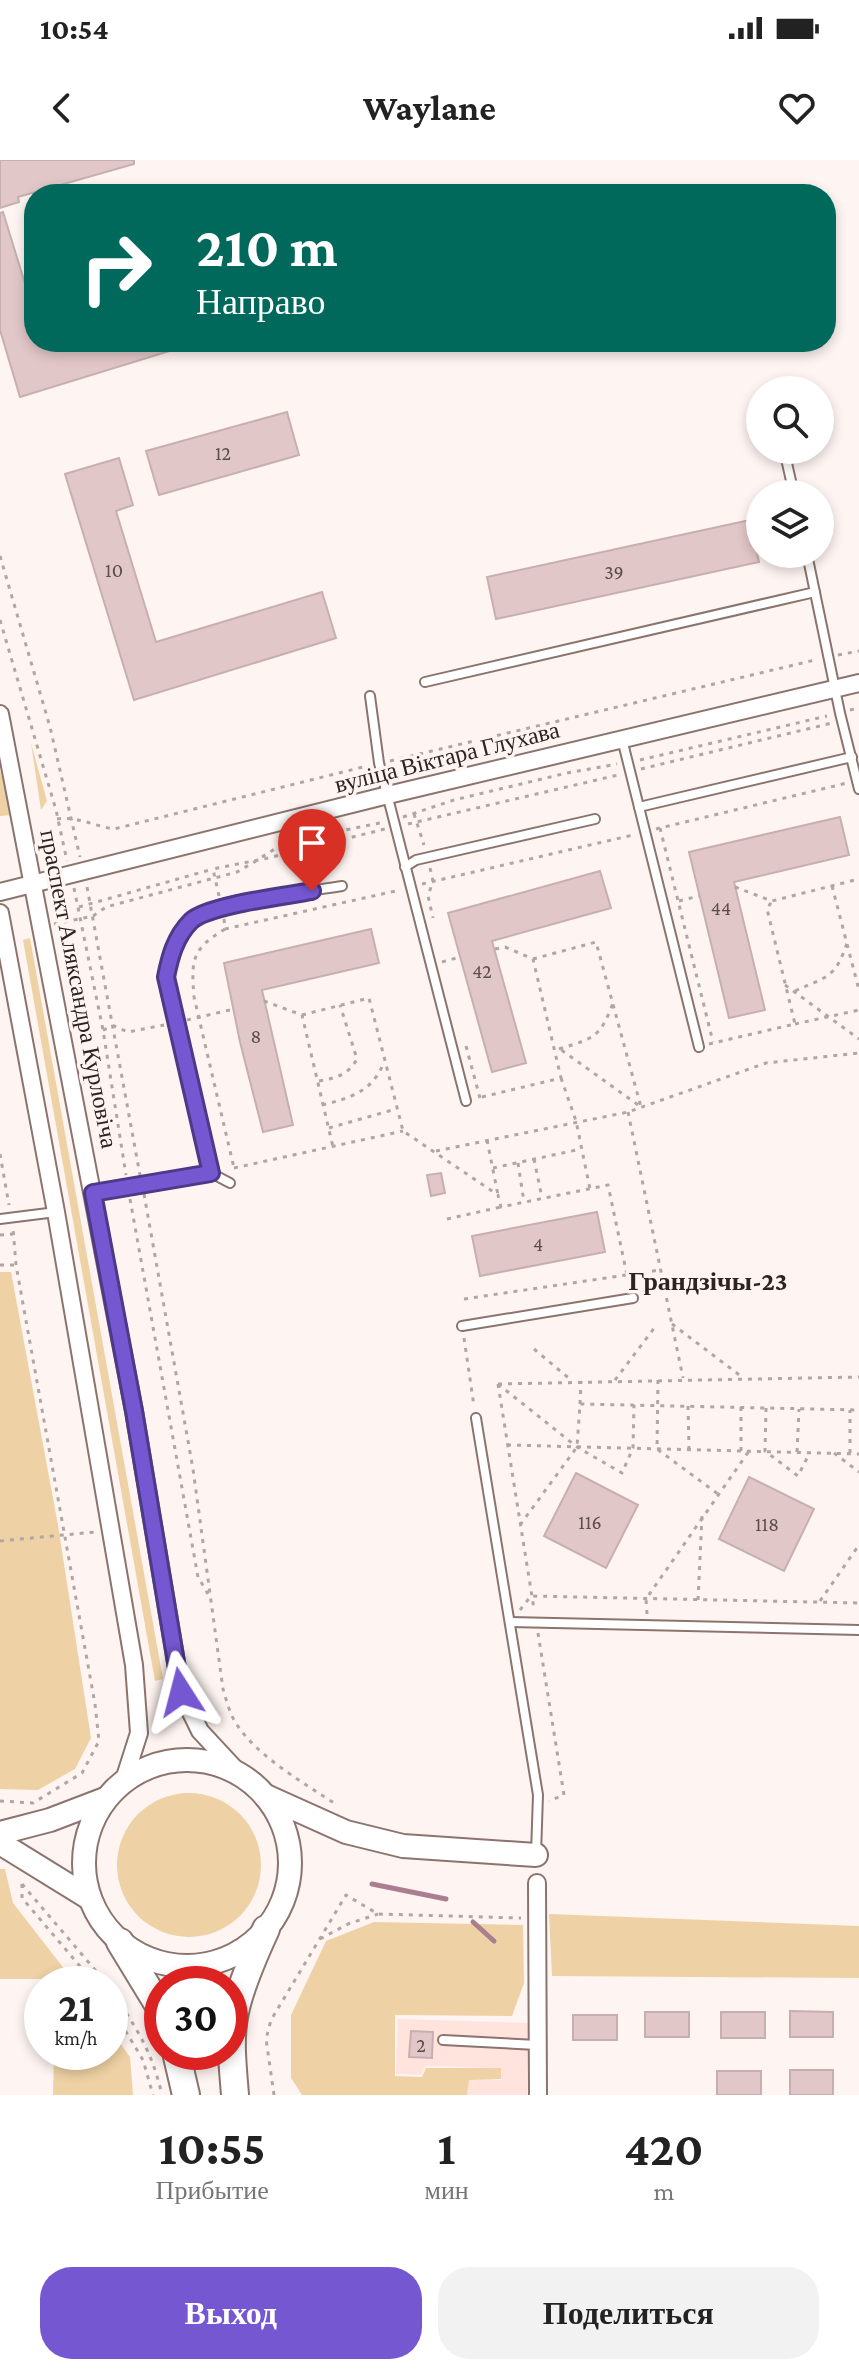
<!DOCTYPE html>
<html lang="ru">
<meta charset="utf-8">
<style>
body{margin:0;font-family:"Crimson Pro",serif;background:#f2f2f2;color:#222;height:100vh;display:flex;flex-direction:column;font-size:30px;white-space:nowrap}
*{box-sizing:border-box;margin:0}
p{font-size:26px;color:#767676}
.icon{flex:none;width:44px;height:44px;fill:none;stroke:currentColor;stroke-width:2;stroke-linecap:round;stroke-linejoin:round}
.map{position:relative;height:1935px;overflow:hidden}
.panel{display:flex;flex-direction:column;background:#fff;flex:1}
.panel>*{flex:none}
.guide{position:absolute;left:24px;top:24px;width:812px;height:168px;border-radius:32px;box-shadow:0 4px 12px #0003;background:#00695c;color:#fff;overflow:hidden}
.buttons{position:absolute;left:746px;top:216px;display:grid;gap:16px}
.buttons a{display:grid;place-items:center;width:88px;height:88px;border-radius:50%;background:#fff;box-shadow:0 4px 12px #0003;font-size:40px}
.speed{position:absolute;left:24px;top:1806px;display:flex;gap:16px;font-size:40px;font-weight:700;text-align:center}
.speed>*{display:grid;place-content:center;width:104px;height:104px;border-radius:50%;background:#fff;box-shadow:0 4px 12px #0003;line-height:1}
.speed small{font-size:20px;font-weight:400}
.speed .limit{border:12px solid #d22;background:#fff;color:#111}
.pin{position:absolute;display:grid;place-items:center;width:68px;height:68px;color:#fff;margin:-82px -34px;border-radius:50% 50% 50% 0;rotate:-45deg;box-shadow:0 0 8px #0007}
.pin .icon{rotate:45deg}
.me{position:absolute;width:88px;margin:-44px;rotate:351deg;stroke-linejoin:round;filter:drop-shadow(0 0 6px #0008)}
.turn{display:flex;align-items:center;gap:28px;height:168px;padding:0 40px;font-size:36px}
.turn .icon{width:104px;height:104px;stroke-width:2.5}
.turn b{display:block;font-size:56px;line-height:68px}
.eta{display:flex;justify-content:space-evenly;align-items:center;height:136px;text-align:center}
.eta b{font-size:48px;font-weight:700;line-height:56px}
.button{display:flex;gap:16px;margin-top:auto;padding:16px 40px}
.button a{flex:1;height:92px;border-radius:32px;background:#7557d1;color:#fff;font-size:32px;font-weight:700;line-height:92px;text-align:center}
.button a+a{background:#f2f2f2;color:#222}
.status{display:flex;justify-content:space-between;align-items:center;height:56px;padding:0 40px;background:#fff;direction:ltr}
.status svg{height:22px;fill:currentColor}
header{display:flex;justify-content:space-between;align-items:center;height:104px;padding:0 40px;background:#fff;font-size:36px;font-weight:700}
.map>svg:first-child{display:block}
</style>
<div class="status"><b>10:54</b><svg viewBox="0 0 49 12"><path d="M0 12V9h3v3zM5 12V6h3v6zM10 12V3h3v9zM15 12V0h3v12zM26 1h20v11H26zM47 4h2v5h-2z"/></svg></div>
<header><svg class="icon" aria-label="back" viewBox="0 0 24 24"><path d="M15 5l-7 7 7 7"/></svg>Waylane<svg class="icon" aria-label="heart" viewBox="0 0 24 24"><path d="M12 20l-8-8c-3-5 5-10 8-4 3-6 11-1 8 4z"/></svg></header>
<div class="map">
<svg width="859" height="1935" viewBox="0 0 859 1935">
<rect width="100%" height="100%" fill="#fef4f1"/>
<path fill="#ffe3dc" d="M398 1859 529 1863 527 1935H467L468 1919 501 1920V1908L426 1906 421 1915 396 1914Z"/>
<g fill="#eed2a5">
<path d="M31 583 47 641 41 650Z"/>
<path d="M0 610 12 655 0 656Z"/>
<path d="M30 778 163 1519 155 1521 23 780Z"/>
<path d="M0 1112H11L58 1365 91 1578 75 1609 38 1630 0 1629Z"/>
<circle cx="189" cy="1705" r="72"/>
<path d="M0 1709H5L13 1743 76 1824H56L55 1819H0Z"/>
<path d="M549 1754 859 1766V1818L552 1816Z"/>
<path d="M374 1762 523 1765 524 1823 512 1856 395 1855V1916L422 1917 426 1908H501V1919L469 1920 467 1935H302L291 1918V1855L326 1781Z"/>
<path d="M110 1869 130 1897 133 1935H53L54 1892H110Z"/>
</g>
<g fill="none" stroke-linecap="round" stroke-linejoin="round">
<g stroke="#aa7e8e" stroke-width="5">
<path d="M372 1724 446 1739"/>
<path d="M473 1762 494 1781"/>
</g>
</g>
<g fill="#e2c7c8" stroke="#c8afaf" stroke-width="2">
<path d="M0 0H134V4L18 37 19 42 0 48Z"/>
<path d="M3 52 34 153V182H189V185L20 237 0 170V53Z"/>
<path d="M287 252 299 295 159 335 146 291Z"/>
<path d="M119 298 133 345 116 351 156 482 322 432 336 478 134 540 65 314Z"/>
<path d="M750 360 759 402 496 459 487 417Z"/>
<path d="M840 657 849 695 734 722 765 850 729 858 689 692Z"/>
<path d="M600 711 611 748 492 781 526 903 492 912 448 753Z"/>
<path d="M371 769 379 803 262 830 293 965 263 972 240 882 224 803Z"/>
<path d="M441 1013 445 1033 431 1036 427 1015Z"/>
<path d="M597 1052 605 1092 480 1116 472 1076Z"/>
<path d="M576 1313 638 1345 606 1408 544 1376Z"/>
<path d="M749 1317 814 1349 784 1411 719 1379Z"/>
<path d="M790 1851 833 1852V1877H790Z"/>
<rect x="645" y="1852" width="44" height="25"/>
<rect x="721" y="1852" width="44" height="26"/>
<rect x="573" y="1855" width="44" height="25"/>
<path d="M411 1871 433 1872 432 1898 409 1897Z"/>
<rect x="790" y="1910" width="43" height="25"/>
<rect x="717" y="1911" width="44" height="24"/>
</g>
<g fill="none" stroke-linecap="round" stroke-linejoin="round">
<g stroke="#8b746d" stroke-width="12">
<g id="service">
<path d="M784 290 794 334"/>
<path d="M807 394 840 553 859 629"/>
<path d="M425 522 815 432"/>
<path d="M370 536 379 603 466 941"/>
<path d="M622 579 699 887"/>
<path d="M639 647 852 597"/>
<path d="M405 707 416 700 595 659"/>
<path d="M230 1023 211 1013 166 817C170 797 175 777 191 761 209 743 312 731 342 726"/>
<path d="M93 1033 211 1013"/>
<path d="M0 1059 56 1052"/>
<path d="M462 1166 633 1138"/>
<path d="M476 1258 538 1635 536 1694"/>
<path d="M510 1462 859 1470"/>
<path d="M443 1880 537 1885"/>
</g>
</g>
<g stroke="#8b746d" stroke-width="20">
<g id="minor">
<path d="M0 554 134 1251 181 1532 200 1571 239 1613"/>
<path d="M0 732 388 635 859 523"/>
<path d="M0 753 56 1052 134 1505 139 1573 124 1620"/>
<path d="M537 1723 538 1935"/>
</g>
</g>
<g stroke="#8b746d" stroke-width="26">
<g id="secondary">
<circle cx="187" cy="1703" r="103"/>
<path d="M266 1636 346 1672 403 1686 536 1695"/>
<path d="M0 1673 50 1660 105 1639"/>
<path d="M0 1683 89 1738"/>
</g>
</g>
<g stroke="#8b746d" stroke-width="30">
<g id="primary">
<path d="M120 1782 162 1851"/>
<path d="M176 1892 186 1935"/>
<path d="M235 1935C233 1908 229 1879 235 1852 241 1824 254 1795 266 1769"/>
</g>
</g>
<g stroke="#b0a6a3" stroke-width="3" stroke-dasharray="4 6" stroke-linecap="butt">
<path d="M0 396 50 567 80 697"/>
<path d="M0 460 56 650 67 701"/>
<path d="M838 495 859 491"/>
<path d="M850 550 859 548"/>
<path d="M640 600 827 556"/>
<path d="M390 601 815 500"/>
<path d="M641 609 832 563"/>
<path d="M414 654 424 685"/>
<path d="M403 657 454 640 567 613 617 604"/>
<path d="M57 659C77 656 94 666 114 669L367 606"/>
<path d="M408 664 618 615"/>
<path d="M660 668 713 882"/>
<path d="M656 669 847 623"/>
<path d="M262 697 286 682 380 663"/>
<path d="M430 708 433 721 428 736 433 758"/>
<path d="M422 724 633 675"/>
<path d="M832 726 859 830"/>
<path d="M87 727 140 1015"/>
<path d="M735 727 772 741 859 719"/>
<path d="M74 728 103 870 126 1015"/>
<path d="M219 736 213 709 268 698 385 669"/>
<path d="M679 741 699 736"/>
<path d="M79 747 213 709"/>
<path d="M224 759 225 769 400 730"/>
<path d="M54 764 93 756 106 747 237 712 256 701"/>
<path d="M225 769C192 789 191 799 194 837L234 1008"/>
<path d="M533 799 596 782 641 947 560 889"/>
<path d="M442 802 460 797"/>
<path d="M785 825 859 879"/>
<path d="M795 831C827 816 835 819 847 783"/>
<path d="M264 841 302 855 333 987"/>
<path d="M302 855 369 838 403 971 498 1035 501 1047 608 1025 627 1115"/>
<path d="M187 860 234 849"/>
<path d="M795 864 859 850"/>
<path d="M103 870 114 866 128 872 164 865"/>
<path d="M709 884 795 864 767 749 772 741"/>
<path d="M466 886 480 938"/>
<path d="M559 889C594 878 600 878 613 843"/>
<path d="M561 918 576 961 590 1029"/>
<path d="M319 921C336 918 348 915 357 899L340 845"/>
<path d="M482 937 561 918 533 799 505 787 495 789"/>
<path d="M322 945C351 938 373 931 384 902"/>
<path d="M628 952 683 1218"/>
<path d="M329 968 396 949"/>
<path d="M487 980 498 1035"/>
<path d="M436 991 628 952 766 903 859 893"/>
<path d="M0 994 9 1045"/>
<path d="M534 999 542 1038"/>
<path d="M518 1003 524 1042"/>
<path d="M234 1008 403 971"/>
<path d="M493 1008 581 989"/>
<path d="M144 1034 193 1309 223 1529C226 1539 229 1551 234 1560 254 1595 304 1623 337 1645"/>
<path d="M130 1039 198 1417 208 1434"/>
<path d="M447 1059 501 1047"/>
<path d="M0 1075 13 1074"/>
<path d="M0 1105H16"/>
<path d="M464 1139 660 1110"/>
<path d="M672 1164 742 1217"/>
<path d="M464 1178 474 1246"/>
<path d="M534 1189 571 1220"/>
<path d="M615 1220 655 1167"/>
<path d="M658 1220 657 1289 718 1334"/>
<path d="M498 1224 534 1449"/>
<path d="M498 1224 859 1217"/>
<path d="M498 1224 577 1287 622 1313 633 1288 634 1245"/>
<path d="M580 1244 581 1221"/>
<path d="M688 1246 689 1289"/>
<path d="M766 1248 765 1291 798 1316 810 1292"/>
<path d="M507 1285 859 1294"/>
<path d="M741 1291V1247"/>
<path d="M797 1292 799 1249"/>
<path d="M834 1293 859 1312"/>
<path d="M850 1293V1250"/>
<path d="M520 1365 577 1287 580 1244 859 1250"/>
<path d="M0 1381 95 1372"/>
<path d="M698 1440 702 1356"/>
<path d="M820 1441 859 1385"/>
<path d="M520 1450 531 1436 859 1443"/>
<path d="M647 1454 646 1439 749 1291"/>
<path d="M538 1473 564 1635 549 1641"/>
<path d="M0 1641 33 1643 82 1613 99 1581 95 1544 16 1105 13 1068"/>
<path d="M22 1724 107 1824"/>
<path d="M22 1724V1738L95 1824"/>
<path d="M320 1779 348 1764 378 1754"/>
<path d="M110 1828C136 1868 151 1888 162 1935"/>
<path d="M110 1845 143 1900 153 1935"/>
<path d="M274 1935 266 1879 271 1860 346 1735 378 1754 521 1758"/>
</g>
<use href="#service" stroke="#fff" stroke-width="8"/>
<use href="#minor" stroke="#fff" stroke-width="16"/>
<use href="#secondary" stroke="#fff" stroke-width="22"/>
<use href="#primary" stroke="#fff" stroke-width="26"/>
</g>
<g fill="none" stroke-linecap="round" stroke-linejoin="round">
<g stroke="#4c3988" stroke-width="20">
<path id="route" d="M181 1532 134 1251 93 1033 211 1013 166 817C170 797 175 777 191 761 208 745 286 736 312 731"/>
</g>
<use href="#route" stroke="#7557d1" stroke-width="14"/>
</g>
<g text-anchor="middle" stroke-width="7" stroke-linejoin="round" paint-order="stroke">
<g font-size="20" fill="#5a4d4b">
<text x="223" y="300">12</text>
<text x="114" y="417">10</text>
<text x="614" y="419">39</text>
<text x="721" y="755">44</text>
<text x="482" y="818">42</text>
<text x="256" y="883">8</text>
<text x="538" y="1091">4</text>
<text x="590" y="1369">116</text>
<text x="767" y="1371">118</text>
<text x="421" y="1892">2</text>
</g>
<g font-size="24" fill="#2d2421" stroke="#fef4f1">
<text transform="translate(447 597) rotate(-14)" y="8">вуліца Віктара Глухава</text>
<text transform="translate(79 829) rotate(79)" y="8">праспект Аляксандра Курловіча</text>
</g>
<g font-size="26" font-weight="bold" fill="#2d2421" stroke="#fef4f1">
<text x="708" y="1130">Грандзічы-23</text>
</g>
</g>
</svg>
<div class="buttons">
<a><svg class="icon" aria-label="search" viewBox="0 0 24 24"><circle cx="10" cy="10" r="6"/><path d="M15 15l6 6"/></svg></a>
<a><svg class="icon" aria-label="layers" viewBox="0 0 24 24"><path d="M12 4l9 5-9 5-9-5zM3 14l9 5 9-5"/></svg></a>
</div>
<div class="speed"><div>21<small>km/h</small></div><div class="limit">30</div></div>
<div class="pin" style="left:312px;top:731px;background:#d93025"><svg class="icon" aria-label="arrive" viewBox="0 0 24 24"><path d="M6 21V4h12l-3 4 3 4H6"/></svg></div>
<svg class="me" style="left:181px;top:1532px" viewBox="-20 -20 40 40"><path d="M0-17L14 15 0 8-14 15z" fill="#7557d1" stroke="#fff" stroke-width="4"/></svg>
<div class="guide">
<div class="turn"><svg class="icon" aria-label="right" viewBox="0 0 24 24"><path d="M7 20v-9h11M14 6l5 5-5 5"/></svg><div><b>210 m</b>Направо</div></div>
</div>
</div>
<section class="panel">
<div class="eta">
<div><b>10:55</b><p>Прибытие</p></div>
<div><b>1</b><p>мин</p></div>
<div><b>420</b><p>m</p></div>
</div>
<div class="button"><a>Выход</a><a>Поделиться</a></div>
</section>
